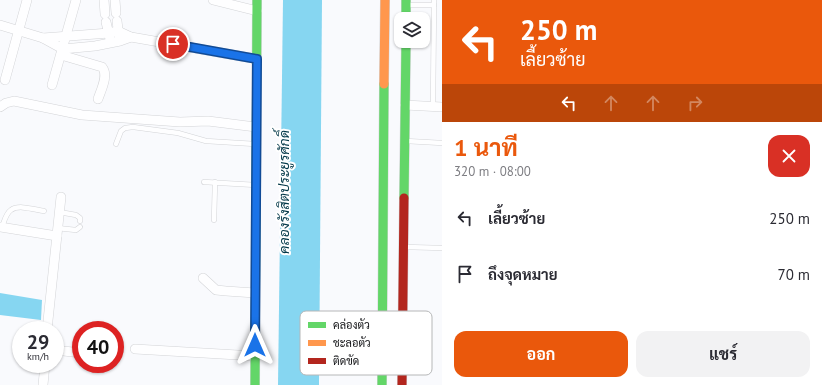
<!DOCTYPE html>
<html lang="th">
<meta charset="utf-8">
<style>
body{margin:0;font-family:"PT Sans",Sarabun,sans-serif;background:#f2f2f3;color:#2b2b33;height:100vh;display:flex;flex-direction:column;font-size:15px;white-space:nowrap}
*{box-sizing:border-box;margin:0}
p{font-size:13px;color:#7c7c81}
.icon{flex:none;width:22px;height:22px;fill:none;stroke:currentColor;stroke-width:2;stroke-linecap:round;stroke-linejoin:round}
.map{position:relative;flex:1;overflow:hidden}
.side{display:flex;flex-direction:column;background:#fff;width:380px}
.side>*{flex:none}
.top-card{background:#ea580c;color:#fff;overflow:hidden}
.controls{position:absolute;left:394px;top:12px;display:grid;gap:8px}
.controls a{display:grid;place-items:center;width:36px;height:36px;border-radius:8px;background:#fff;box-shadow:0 1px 3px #0004;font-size:20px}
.speed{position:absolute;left:12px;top:321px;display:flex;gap:8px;font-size:20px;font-weight:700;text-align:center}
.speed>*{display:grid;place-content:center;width:52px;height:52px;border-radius:50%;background:#fff;box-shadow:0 1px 3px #0004;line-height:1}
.speed small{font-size:10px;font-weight:400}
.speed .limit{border:6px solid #d22;background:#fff;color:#111}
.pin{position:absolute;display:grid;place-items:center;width:34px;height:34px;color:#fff;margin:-17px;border:2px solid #fff;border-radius:50%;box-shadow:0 1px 4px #0007}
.me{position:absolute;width:44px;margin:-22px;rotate:0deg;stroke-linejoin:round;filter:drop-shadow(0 0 3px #0008)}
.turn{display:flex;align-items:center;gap:14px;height:84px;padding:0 12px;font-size:18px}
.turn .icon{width:52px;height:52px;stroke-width:2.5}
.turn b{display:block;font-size:28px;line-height:34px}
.lanes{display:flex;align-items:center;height:38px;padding:0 12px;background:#0003;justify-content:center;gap:20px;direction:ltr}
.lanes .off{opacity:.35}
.round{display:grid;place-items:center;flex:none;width:42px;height:42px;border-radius:12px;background:#f2f2f3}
.headline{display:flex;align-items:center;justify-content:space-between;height:68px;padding:0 12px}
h1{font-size:24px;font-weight:700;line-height:30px;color:#ea580c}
.primary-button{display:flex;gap:8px;margin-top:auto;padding:8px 12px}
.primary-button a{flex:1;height:46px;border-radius:12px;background:#ea580c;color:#fff;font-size:16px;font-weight:700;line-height:46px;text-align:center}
.primary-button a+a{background:#f2f2f3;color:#2b2b33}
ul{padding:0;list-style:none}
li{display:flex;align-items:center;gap:12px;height:56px;padding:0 12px}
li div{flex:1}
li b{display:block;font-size:15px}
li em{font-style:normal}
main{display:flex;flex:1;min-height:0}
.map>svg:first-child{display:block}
</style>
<main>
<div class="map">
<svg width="442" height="385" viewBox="0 0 442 385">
<rect width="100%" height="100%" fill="#f9fafd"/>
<g fill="#86d6f1">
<path d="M283 0H322L319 385H278Z"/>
<path d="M0 293 42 300 41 320 0 315Z"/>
</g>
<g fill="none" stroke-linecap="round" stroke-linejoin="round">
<g stroke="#d3d4d7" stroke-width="5.5">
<g id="lane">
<path d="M408 5H434"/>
<path d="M433 107 434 0"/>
<path d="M406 141 442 143"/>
<path d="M116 144 121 131 125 128 133 127 178 133 206 141 255 144"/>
<path d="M204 182 256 185"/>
<path d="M59 212 76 215 80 218V221"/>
<path d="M214 220 215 182"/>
<path d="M2 227C4 222 6 213 11 210 19 204 35 210 44 211"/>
<path d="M57 228 76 230 80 227"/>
<path d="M405 247 442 248"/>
</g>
</g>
<g stroke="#d3d4d7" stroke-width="10">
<g id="street">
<path d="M104 0 105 14"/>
<path d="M115 0 116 13"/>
<path d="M213 0 257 11"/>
<path d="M117 21 119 37"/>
<path d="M106 22 110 39"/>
<path d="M0 25 43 38 63 49 95 46 120 41 131 37"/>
<path d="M43 38 109 33 118 31 131 37 257 59"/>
<path d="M61 55 102 67C109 75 101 90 98 99"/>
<path d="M5 80 27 0"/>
<path d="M52 85 76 0"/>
<path d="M405 105 442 107"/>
<path d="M0 107 6 103 14 101 82 115 180 122 208 121 256 127"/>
<path d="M0 227 57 236"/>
<path d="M203 278 216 290 226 291 255 293"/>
<path d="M47 330 61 197"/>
<path d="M135 349 255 356"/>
<path d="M55 350 81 353"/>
<path d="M43 385 45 364"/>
</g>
</g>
<g stroke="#d3d4d7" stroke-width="10">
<g id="fast">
<path d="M406 0V19"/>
<path d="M404 198 406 41"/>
<path d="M255 385 257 0"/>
<path d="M382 385 384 84"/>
</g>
</g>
<g stroke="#d3d4d7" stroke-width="10">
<path id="slow" d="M384 84 385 0"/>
</g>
<g stroke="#d3d4d7" stroke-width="10">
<path id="jam" d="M402 385 404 198"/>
</g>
<use href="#lane" stroke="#fefeff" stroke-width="4.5"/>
<use href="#street" stroke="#fefeff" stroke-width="9"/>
<use href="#fast" stroke="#63d668" stroke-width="9"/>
<use href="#slow" stroke="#ff974d" stroke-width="9"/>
<use href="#jam" stroke="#b3261e" stroke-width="9"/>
</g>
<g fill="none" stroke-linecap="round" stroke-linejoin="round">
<g stroke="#114b97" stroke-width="10">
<path id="route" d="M173 44 257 59 255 345"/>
</g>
<use href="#route" stroke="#1a73e8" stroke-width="7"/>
</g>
<g text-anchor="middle" stroke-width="4" stroke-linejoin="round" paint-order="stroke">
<g font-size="14" font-style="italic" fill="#033848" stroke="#fff">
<text transform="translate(284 192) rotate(-90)" y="5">คลองรังสิตประยูรศักดิ์</text>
</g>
</g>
<rect x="300" y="311" width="132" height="64" rx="6" fill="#fff" stroke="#b6b7b8" stroke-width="1"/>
<rect x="308" y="322" width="18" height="6" fill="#63d668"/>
<rect x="308" y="340" width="18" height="6" fill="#ff974d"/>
<rect x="308" y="358" width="18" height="6" fill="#b3261e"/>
<g font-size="11" fill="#0d0e11">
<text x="333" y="329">คล่องตัว</text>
<text x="333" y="347">ชะลอตัว</text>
<text x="333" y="365">ติดขัด</text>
</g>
</svg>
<div class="controls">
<a><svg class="icon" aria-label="layers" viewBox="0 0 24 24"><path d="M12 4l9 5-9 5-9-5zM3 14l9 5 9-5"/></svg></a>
</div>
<div class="speed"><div>29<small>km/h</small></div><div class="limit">40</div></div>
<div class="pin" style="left:173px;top:44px;background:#d93025"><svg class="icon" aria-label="arrive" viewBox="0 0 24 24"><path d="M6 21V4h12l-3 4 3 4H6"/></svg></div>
<svg class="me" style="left:255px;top:345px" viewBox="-20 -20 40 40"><path d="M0-17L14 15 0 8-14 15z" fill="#1a73e8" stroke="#fff" stroke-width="4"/></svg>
</div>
<section class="side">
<div class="top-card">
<div class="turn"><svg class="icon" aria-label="left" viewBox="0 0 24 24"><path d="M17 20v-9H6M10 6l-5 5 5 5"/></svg><div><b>250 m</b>เลี้ยวซ้าย</div></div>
<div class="lanes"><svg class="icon" aria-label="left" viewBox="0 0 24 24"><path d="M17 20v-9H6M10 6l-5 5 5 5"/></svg><svg class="icon off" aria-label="ahead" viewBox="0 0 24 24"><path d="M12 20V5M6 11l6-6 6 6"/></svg><svg class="icon off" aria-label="ahead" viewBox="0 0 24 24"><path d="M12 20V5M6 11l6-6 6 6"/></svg><svg class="icon off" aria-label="right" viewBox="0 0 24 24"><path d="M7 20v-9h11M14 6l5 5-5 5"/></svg></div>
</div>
<div class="headline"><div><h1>1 นาที</h1><p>320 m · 08:00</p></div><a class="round" style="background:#d93025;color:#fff"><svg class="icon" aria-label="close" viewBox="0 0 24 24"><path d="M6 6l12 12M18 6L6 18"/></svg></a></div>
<ul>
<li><svg class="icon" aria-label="left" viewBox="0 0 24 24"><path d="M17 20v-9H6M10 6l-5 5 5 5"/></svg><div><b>เลี้ยวซ้าย</b></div><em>250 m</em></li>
<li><svg class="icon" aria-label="arrive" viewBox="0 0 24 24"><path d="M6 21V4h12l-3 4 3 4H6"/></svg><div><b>ถึงจุดหมาย</b></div><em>70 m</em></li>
</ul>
<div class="primary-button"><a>ออก</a><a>แชร์</a></div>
</section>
</main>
